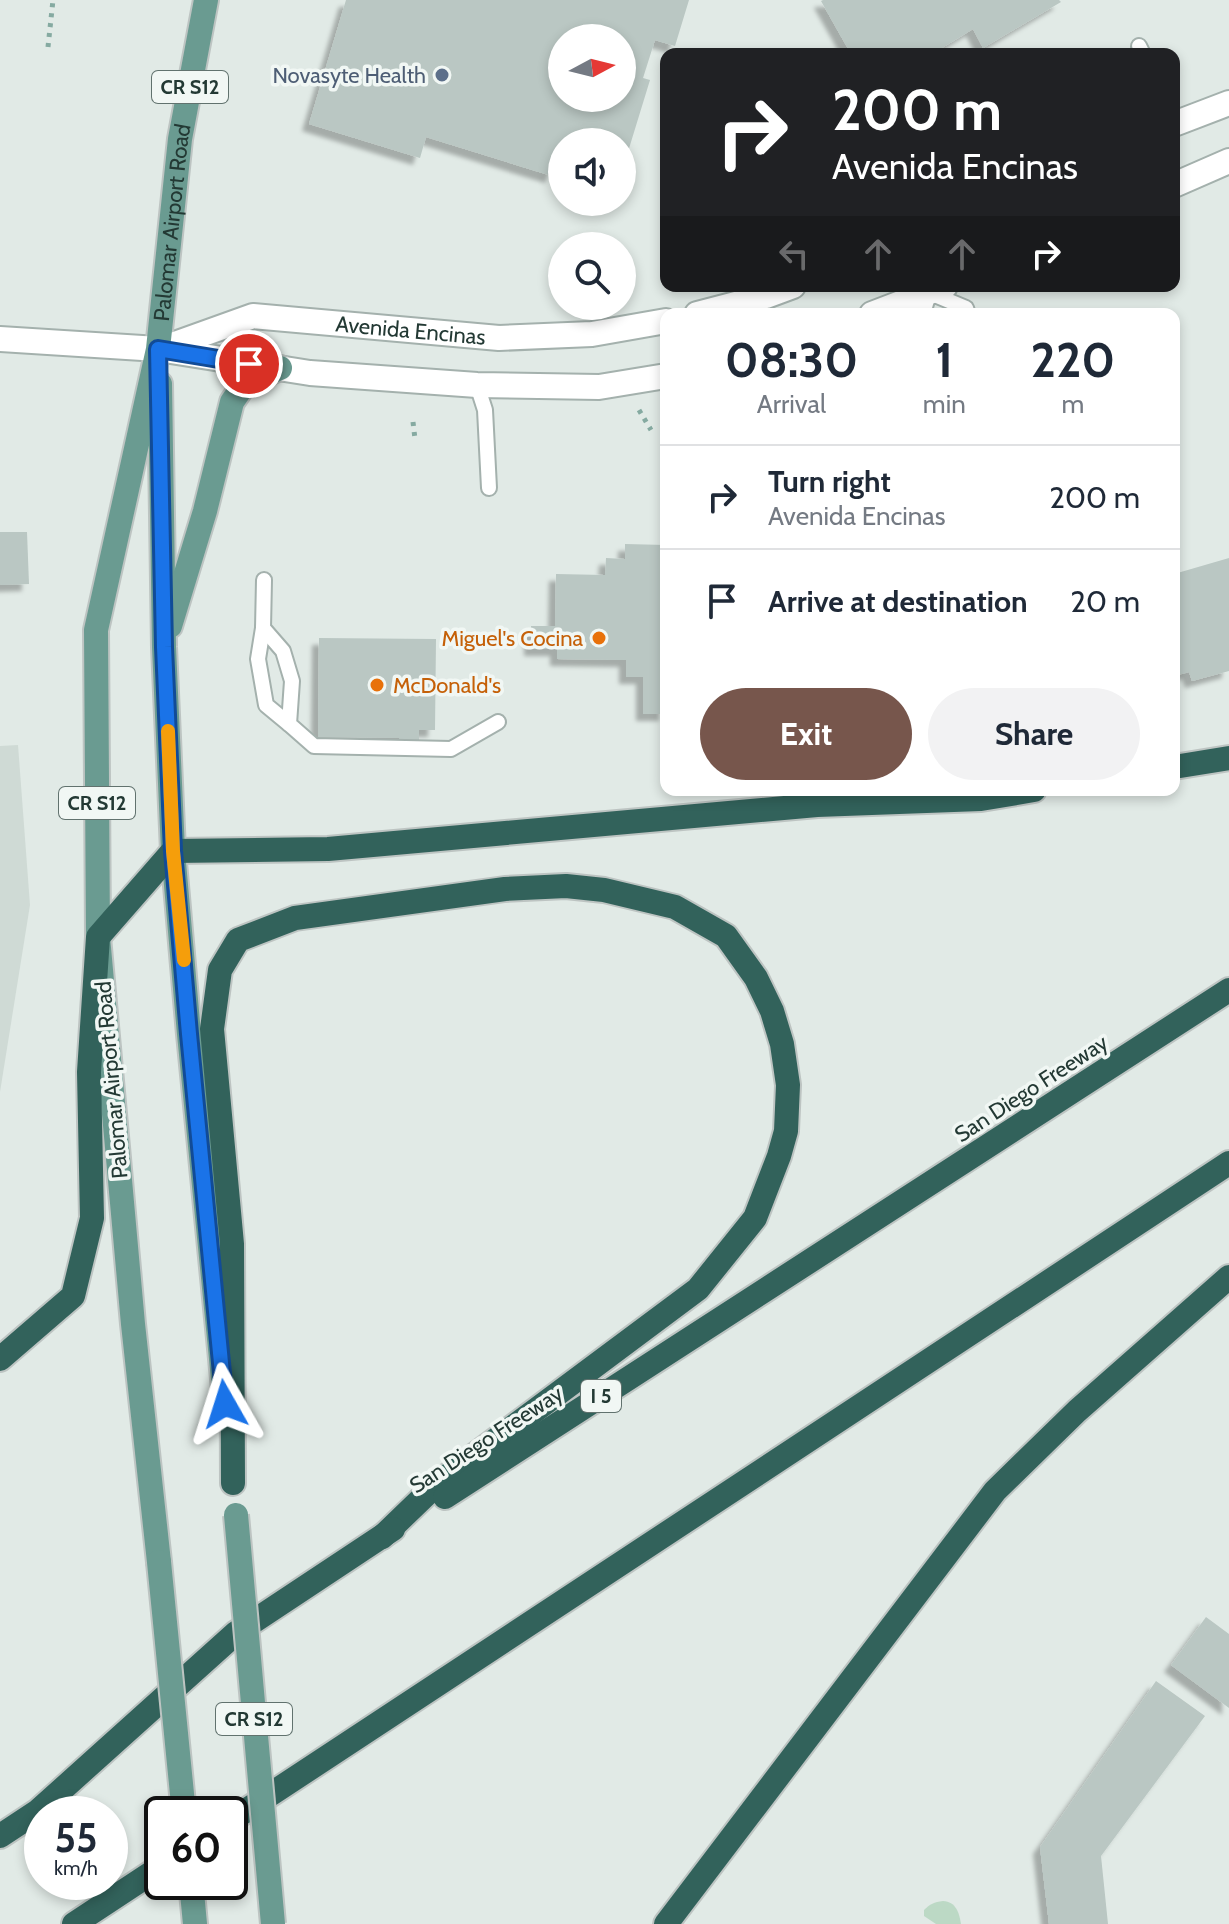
<!DOCTYPE html>
<style>
body{margin:0;font-family:Cabin,sans-serif;background:#f2f2f3;color:#1f2937;height:100vh;display:flex;flex-direction:column;font-size:30px;white-space:nowrap}
*{box-sizing:border-box;margin:0}
p{font-size:26px;color:#747a83}
.icon{flex:none;width:44px;height:44px;fill:none;stroke:currentColor;stroke-width:2;stroke-linecap:round;stroke-linejoin:round}
.map{position:relative;flex:1;overflow:hidden}
.drawer{position:absolute;left:660px;top:308px;width:520px;height:488px;display:flex;flex-direction:column;background:#fff;border-radius:16px;box-shadow:0 4px 12px #0003}
.drawer>*{flex:none}
.guide{position:absolute;left:660px;top:48px;width:520px;height:244px;border-radius:16px;box-shadow:0 4px 12px #0003;background:#202124;color:#fff;overflow:hidden}
.needle{width:52px;rotate:83deg}
.buttons{position:absolute;left:548px;top:24px;display:grid;gap:16px}
.buttons a{display:grid;place-items:center;width:88px;height:88px;border-radius:50%;background:#fff;box-shadow:0 4px 12px #0003;font-size:40px}
.speed{position:absolute;left:24px;top:1796px;display:flex;gap:16px;font-size:40px;font-weight:700;text-align:center}
.speed>*{display:grid;place-content:center;width:104px;height:104px;border-radius:50%;background:#fff;box-shadow:0 4px 12px #0003;line-height:1}
.speed small{font-size:20px;font-weight:400}
.speed .limit{border:4px solid #111;border-radius:12px;background:#fff;color:#111}
.pin{position:absolute;display:grid;place-items:center;width:68px;height:68px;color:#fff;margin:-34px;border:4px solid #fff;border-radius:50%;box-shadow:0 2px 8px #0007}
.me{position:absolute;width:88px;margin:-44px;rotate:354deg;stroke-linejoin:round;filter:drop-shadow(0 0 6px #0008)}
.turn{display:flex;align-items:center;gap:28px;height:168px;padding:0 40px;font-size:36px}
.turn .icon{width:104px;height:104px;stroke-width:2.5}
.turn b{display:block;font-size:56px;line-height:68px}
.lanes{display:flex;align-items:center;height:76px;padding:0 40px;background:#0003;justify-content:center;gap:40px;direction:ltr}
.lanes .off{opacity:.35}
.eta{display:flex;justify-content:space-evenly;align-items:center;height:136px;text-align:center}
.eta b{font-size:48px;font-weight:700;line-height:56px}
.action{display:flex;gap:16px;margin-top:auto;padding:16px 40px}
.action a{flex:1;height:92px;border-radius:48px;background:#77564c;color:#fff;font-size:32px;font-weight:700;line-height:92px;text-align:center}
.action a+a{background:#f2f2f3;color:#1f2937}
ul{padding:0;list-style:none}
li{display:flex;align-items:center;gap:24px;height:104px;padding:0 40px;border-top:2px solid #e0e1e3}
li div{flex:1}
li b{display:block;font-size:30px}
li em{font-style:normal}
.map>svg:first-child{display:block}
</style>
<div class="map">
<svg width="1229" height="1924" viewBox="0 0 1229 1924">
<defs>
<filter id="shadow"><feDropShadow dx="-7" dy="7" stdDeviation="2" flood-color="#0004"/></filter>
</defs>
<rect width="100%" height="100%" fill="#e1eae6"/>
<path fill="#cfdad5" d="M18 745 30 905 0 1092V746Z"/>
<path fill="#bcd9c5" d="M943 1901C956 1902 959 1912 961 1924H936L924 1916V1910C930 1904 934 1902 943 1901Z"/>
<g fill="#bac7c3" fill-rule="evenodd" filter="url(#shadow)">
<path d="M346 0H689L675 46 655 40 643 78 650 80 623 168 622 142H562V160L558 158 552 176 426 137 420 158 309 124ZM562 38H622V98H562Z"/>
<path d="M823 0H1059L1061 2 983 48 973 29 932 54H851L821 1Z"/>
<path d="M0 532H27L29 584 0 585Z"/>
<path d="M625 544 666 545V714H643V677H626V660L557 659V649H531V626H555L556 574 605 575 606 558 625 559Z"/>
<path d="M1229 558V671L1192 681 1189 672 1174 676V574Z"/>
<path d="M319 638 436 639 435 730H419V744L399 743V738L318 737Z"/>
<path d="M1206 1617 1229 1634V1708L1171 1665Z"/>
<path d="M1156 1681 1205 1716 1101 1856 1108 1924H1049L1040 1847Z"/>
</g>
<g fill="none" stroke-linecap="round" stroke-linejoin="round">
<g stroke="#a4b1ad" stroke-width="18">
<g id="service">
<path d="M1139 46 1143 54"/>
<path d="M930 293 966 308 968 314"/>
<path d="M923 314 929 293"/>
<path d="M477 385 485 410 489 488"/>
<path d="M264 580 263 628 283 651 292 681 289 724 314 746 451 749 498 722"/>
<path d="M263 628 258 659 266 705 289 724"/>
</g>
</g>
<g stroke="#a4b1ad" stroke-width="28">
<g id="tertiary">
<path d="M1174 124 1229 103"/>
<path d="M1174 185 1229 161"/>
<path d="M697 314 766 296 793 286"/>
<path d="M872 314 945 286"/>
<path d="M0 339 158 349 310 373 477 385 599 387 666 376"/>
<path id="s1" d="M161 349 253 316 499 338 592 334 666 321"/>
</g>
</g>
<g stroke="#bdc4c2" stroke-width="28">
<g id="primary">
<path d="M160 384 164 647 173 851 189 1034 224 1389"/>
<path d="M170 626 205 511 232 402 245 383 280 368"/>
<path id="s2" d="M159 1562 133 1324 98 937 96 630 158 349 180 139 206 0"/>
<path d="M191 1882 195 1924"/>
</g>
</g>
<g stroke="#bdc4c2" stroke-width="28">
<g id="motorway">
<path d="M1174 767 1229 758"/>
<path d="M0 1359 73 1296 92 1218 89 1072 98 937 173 851 328 849 817 805 981 799 1034 790"/>
<path d="M233 1483 232 1244 212 1029 220 970 238 940 295 918 505 889 566 886 604 890 675 907 726 936 756 978 772 1011 782 1044 788 1085 786 1131 779 1156 755 1218 698 1289 438 1483 382 1537"/>
<path d="M445 1497 1229 990"/>
<path d="M230 1821 1229 1163"/>
<path d="M0 1836 38 1811 236 1633 393 1529"/>
<path d="M74 1924 162 1866"/>
<path d="M666 1924 995 1491 1077 1411 1229 1277"/>
</g>
</g>
<g stroke="#85aaa1" stroke-width="5" stroke-dasharray="4 6" stroke-linecap="butt">
<path d="M48 47 53 0"/>
<path d="M639 410 651 430"/>
<path d="M413 422 415 439"/>
</g>
<use href="#service" stroke="#fff" stroke-width="14"/>
<use href="#tertiary" stroke="#fff" stroke-width="24"/>
<use href="#primary" stroke="#6a9b91" stroke-width="24"/>
<use href="#motorway" stroke="#32625b" stroke-width="24"/>
<g stroke="#bdc4c2" stroke-width="28" stroke-linecap="butt">
<g id="primary-bridge">
<path d="M236 1515 273 1924"/>
<path d="M159 1562 184 1814"/>
</g>
</g>
<use href="#primary-bridge" stroke="#6a9b91" stroke-width="24"/>
</g>
<g fill="none" stroke-linecap="round" stroke-linejoin="round">
<g stroke="#114b97" stroke-width="20">
<path id="route" d="M225 1404 189 1034 173 851 164 647 158 349 249 364"/>
</g>
<use href="#route" stroke="#1a73e8" stroke-width="14"/>
<path stroke="#f59e0b" stroke-width="14" d="M168 731 173 851 184 960"/>
</g>
<circle fill="#5c6f8a" stroke="#f1f7f4" stroke-width="3" cx="442" cy="75" r="8"/>
<g fill="#e8710a" stroke="#f1f7f4" stroke-width="3">
<circle cx="599" cy="638" r="8"/>
<circle cx="377" cy="685" r="8"/>
</g>
<g text-anchor="middle" stroke-width="7" stroke-linejoin="round" paint-order="stroke">
<g fill="#f1f7f4" stroke="#61726e" stroke-width="2">
<rect x="152" y="71" width="76" height="32" rx="6"/>
<rect x="59" y="787" width="76" height="32" rx="6"/>
<rect x="581" y="1380" width="40" height="32" rx="6"/>
<rect x="216" y="1703" width="76" height="32" rx="6"/>
</g>
<g font-size="20" font-weight="bold" fill="#233934">
<text x="190" y="94">CR S12</text>
<text x="97" y="810">CR S12</text>
<text x="601" y="1403">I 5</text>
<text x="254" y="1726">CR S12</text>
</g>
<g font-size="22" fill="#4e5e75" stroke="#f1f7f4" text-anchor="end">
<text x="426" y="83">Novasyte Health</text>
</g>
<g font-size="22" fill="#233934" stroke="#f1f7f4">
<text dy="8" stroke="none"><textPath href="#s2" startOffset="1350">Palomar Airport Road</textPath></text>
<text dy="8" stroke="none"><textPath href="#s1" startOffset="256">Avenida Encinas</textPath></text>
<text transform="translate(111 1080) rotate(-95)" y="8">Palomar Airport Road</text>
<text transform="translate(1031 1088) rotate(-33)" y="8">San Diego Freeway</text>
<text transform="translate(486 1439) rotate(-33)" y="8">San Diego Freeway</text>
</g>
<g font-size="22" fill="#c56008" stroke="#f1f7f4" text-anchor="end">
<text x="583" y="646">Miguel's Cocina</text>
<text x="393" y="693" text-anchor="start">McDonald's</text>
</g>
</g>
</svg>
<div class="buttons">
<a><svg class="needle" viewBox="-14 -14 28 28"><path d="M0-13l5 13h-10z" fill="#e53935"/><path d="M0 13l5-13h-10z" fill="#747a83"/></svg></a>
<a><svg class="icon" aria-label="sound" viewBox="0 0 24 24"><path d="M4 9h4l5-4v14l-5-4H4zM17 9q2 3 0 6"/></svg></a>
<a><svg class="icon" aria-label="search" viewBox="0 0 24 24"><circle cx="10" cy="10" r="6"/><path d="M15 15l6 6"/></svg></a>
</div>
<div class="speed"><div>55<small>km/h</small></div><div class="limit">60</div></div>
<div class="pin" style="left:249px;top:364px;background:#d93025"><svg class="icon" aria-label="arrive" viewBox="0 0 24 24"><path d="M6 21V4h12l-3 4 3 4H6"/></svg></div>
<svg class="me" style="left:225px;top:1404px" viewBox="-20 -20 40 40"><path d="M0-17L14 15 0 8-14 15z" fill="#1a73e8" stroke="#fff" stroke-width="4"/></svg>
<div class="guide">
<div class="turn"><svg class="icon" aria-label="right" viewBox="0 0 24 24"><path d="M7 20v-9h11M14 6l5 5-5 5"/></svg><div><b>200 m</b>Avenida Encinas</div></div>
<div class="lanes"><svg class="icon off" aria-label="left" viewBox="0 0 24 24"><path d="M17 20v-9H6M10 6l-5 5 5 5"/></svg><svg class="icon off" aria-label="ahead" viewBox="0 0 24 24"><path d="M12 20V5M6 11l6-6 6 6"/></svg><svg class="icon off" aria-label="ahead" viewBox="0 0 24 24"><path d="M12 20V5M6 11l6-6 6 6"/></svg><svg class="icon" aria-label="right" viewBox="0 0 24 24"><path d="M7 20v-9h11M14 6l5 5-5 5"/></svg></div>
</div>
<section class="drawer">
<div class="eta">
<div><b>08:30</b><p>Arrival</p></div>
<div><b>1</b><p>min</p></div>
<div><b>220</b><p>m</p></div>
</div>
<ul>
<li><svg class="icon" aria-label="right" viewBox="0 0 24 24"><path d="M7 20v-9h11M14 6l5 5-5 5"/></svg><div><b>Turn right</b><p>Avenida Encinas</p></div><em>200 m</em></li>
<li><svg class="icon" aria-label="arrive" viewBox="0 0 24 24"><path d="M6 21V4h12l-3 4 3 4H6"/></svg><div><b>Arrive at destination</b></div><em>20 m</em></li>
</ul>
<div class="action"><a>Exit</a><a>Share</a></div>
</section>
</div>
